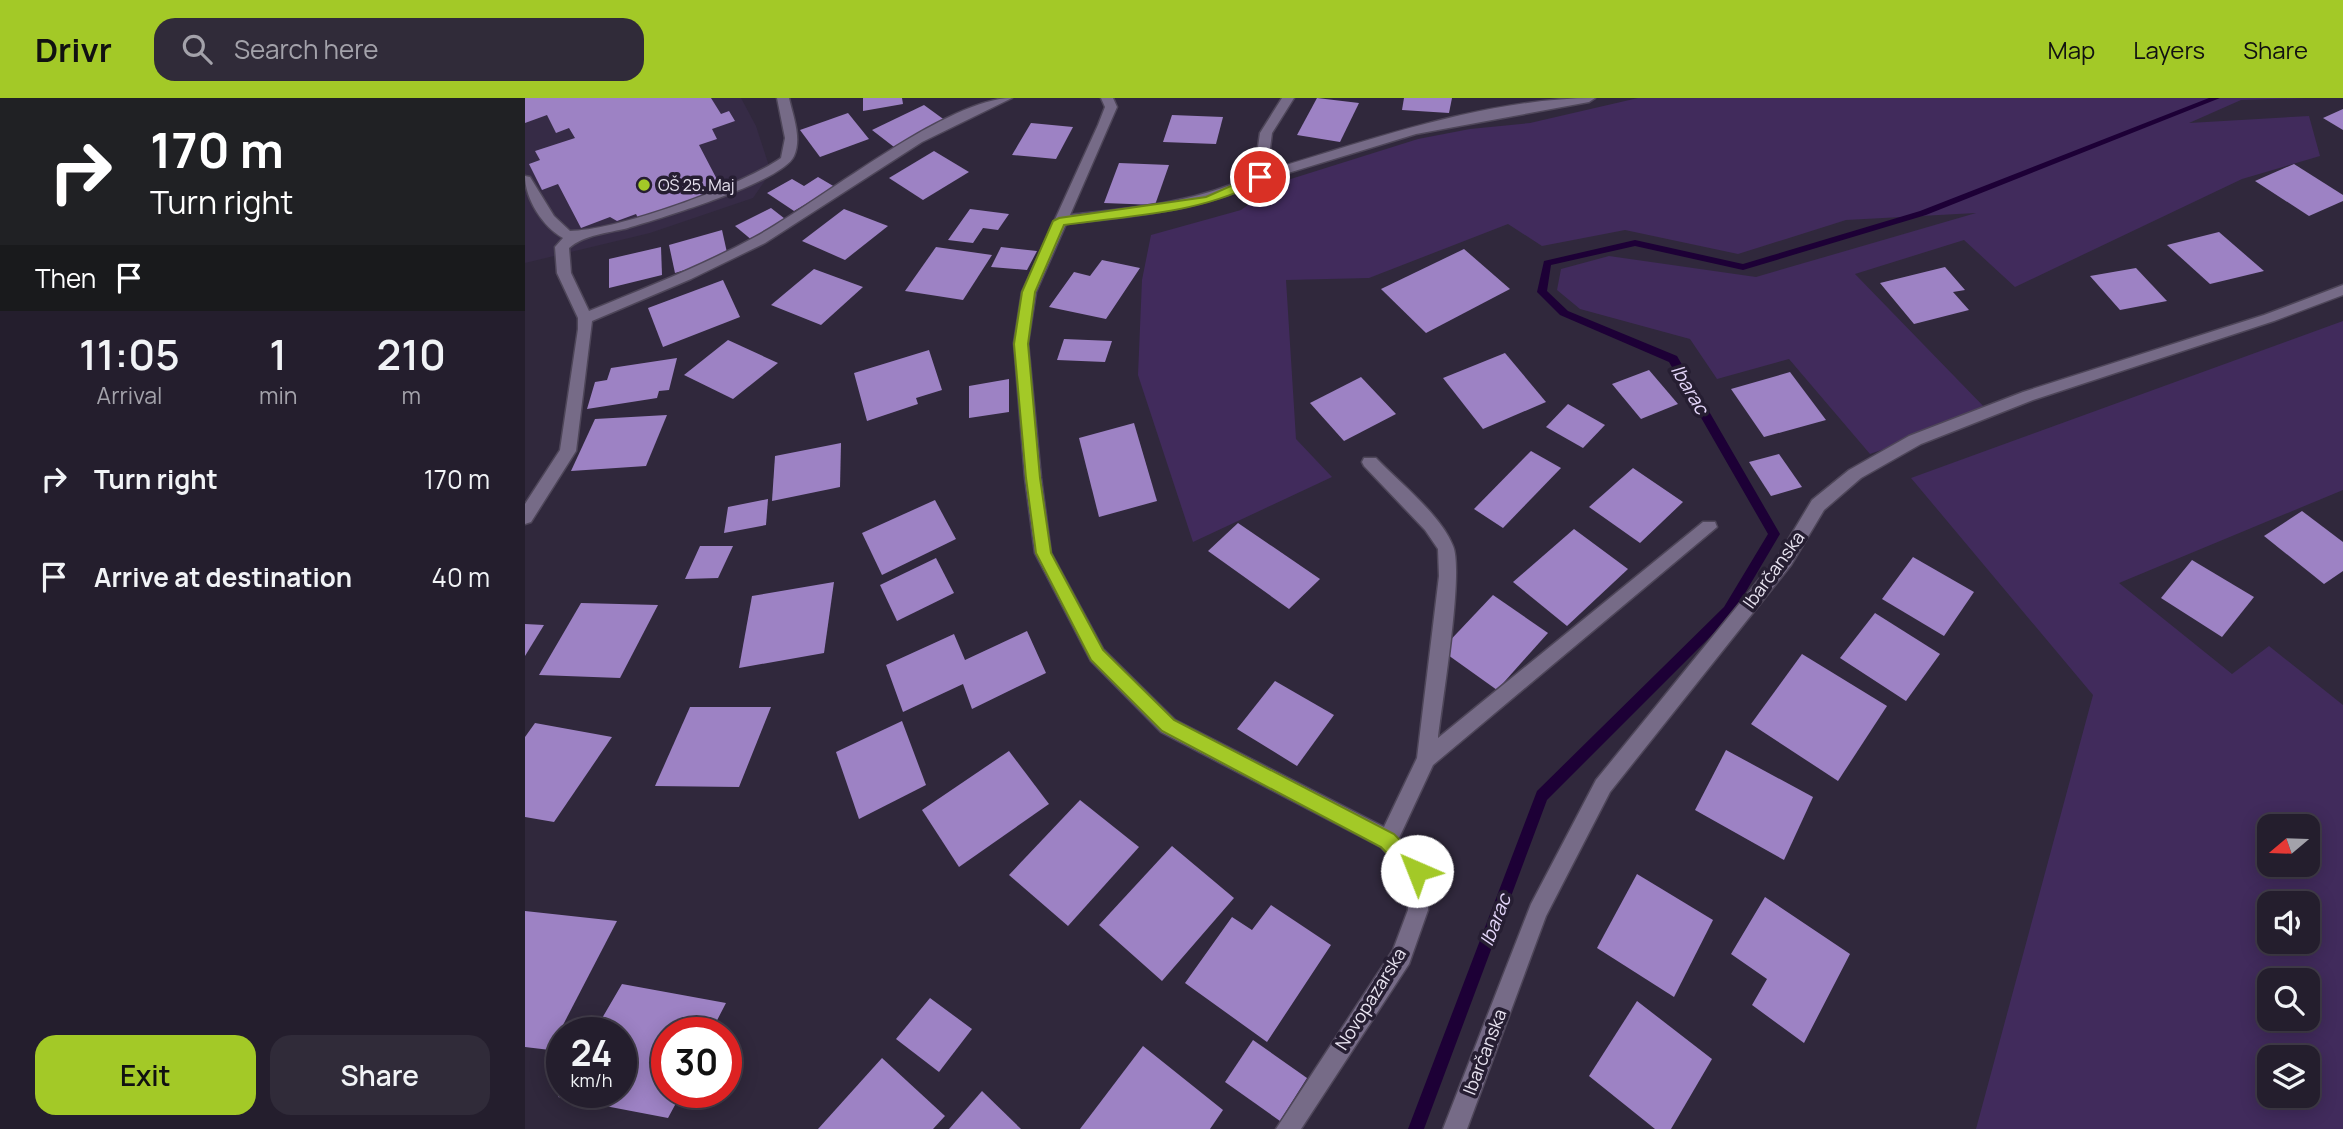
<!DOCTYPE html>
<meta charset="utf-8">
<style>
body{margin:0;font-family:Manrope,sans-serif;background:#302b39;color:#f1f3f6;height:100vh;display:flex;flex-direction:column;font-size:26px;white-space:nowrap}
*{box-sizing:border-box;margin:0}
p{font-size:23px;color:#a3a2aa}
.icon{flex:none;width:38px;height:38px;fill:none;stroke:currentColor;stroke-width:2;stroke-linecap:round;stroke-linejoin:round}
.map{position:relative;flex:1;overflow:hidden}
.panel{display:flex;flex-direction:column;background:#241e2d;width:525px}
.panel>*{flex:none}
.hud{background:#202124;color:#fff;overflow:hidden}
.needle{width:46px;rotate:251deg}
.controls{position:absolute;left:1732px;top:716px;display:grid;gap:14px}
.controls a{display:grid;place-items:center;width:63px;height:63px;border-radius:14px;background:#241e2d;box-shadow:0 4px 18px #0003,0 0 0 2px #413c49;font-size:35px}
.speed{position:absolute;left:21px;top:919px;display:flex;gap:14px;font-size:35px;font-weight:700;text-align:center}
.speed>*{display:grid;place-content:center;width:91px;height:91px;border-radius:50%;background:#241e2d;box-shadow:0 4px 18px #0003,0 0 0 2px #413c49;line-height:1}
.speed small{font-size:18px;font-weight:400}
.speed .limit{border:10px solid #d22;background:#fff;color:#111}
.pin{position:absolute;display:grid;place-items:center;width:60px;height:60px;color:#fff;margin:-30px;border:4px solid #fff;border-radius:50%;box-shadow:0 2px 7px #0007}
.me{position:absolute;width:77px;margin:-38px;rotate:316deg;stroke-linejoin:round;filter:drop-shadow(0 0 5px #0008)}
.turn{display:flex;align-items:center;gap:24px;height:147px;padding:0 35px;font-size:32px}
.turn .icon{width:91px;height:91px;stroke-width:2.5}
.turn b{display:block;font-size:49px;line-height:60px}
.then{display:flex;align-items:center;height:66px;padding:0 35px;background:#0003;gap:14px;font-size:26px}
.eta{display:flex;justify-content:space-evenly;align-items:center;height:119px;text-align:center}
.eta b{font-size:42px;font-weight:600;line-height:49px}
.cta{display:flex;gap:14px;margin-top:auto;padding:14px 35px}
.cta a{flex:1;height:80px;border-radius:21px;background:#a3c927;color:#111;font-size:28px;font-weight:600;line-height:80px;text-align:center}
.cta a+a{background:#302b39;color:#f1f3f6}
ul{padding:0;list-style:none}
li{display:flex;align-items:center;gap:21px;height:98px;padding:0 35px}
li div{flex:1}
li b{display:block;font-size:26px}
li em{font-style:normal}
header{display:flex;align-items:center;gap:42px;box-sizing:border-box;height:98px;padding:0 35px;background:#a3c927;color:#111}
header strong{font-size:33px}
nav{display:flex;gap:38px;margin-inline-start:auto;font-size:24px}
.search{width:490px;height:63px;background:#302b39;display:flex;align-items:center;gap:18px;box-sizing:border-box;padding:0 24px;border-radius:21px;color:#a3a2aa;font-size:26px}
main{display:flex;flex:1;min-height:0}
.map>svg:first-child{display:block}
</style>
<header>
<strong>Drivr</strong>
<div class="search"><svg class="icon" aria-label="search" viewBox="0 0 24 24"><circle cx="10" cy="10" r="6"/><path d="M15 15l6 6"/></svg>Search here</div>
<nav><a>Map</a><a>Layers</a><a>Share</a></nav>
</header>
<main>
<section class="panel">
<div class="hud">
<div class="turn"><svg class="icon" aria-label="right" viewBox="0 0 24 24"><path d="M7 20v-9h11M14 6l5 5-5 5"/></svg><div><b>170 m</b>Turn right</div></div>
<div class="then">Then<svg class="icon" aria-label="arrive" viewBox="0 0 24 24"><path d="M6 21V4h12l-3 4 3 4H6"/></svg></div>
</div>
<div class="eta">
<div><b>11:05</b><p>Arrival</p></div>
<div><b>1</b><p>min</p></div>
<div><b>210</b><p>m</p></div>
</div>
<ul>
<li><svg class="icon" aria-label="right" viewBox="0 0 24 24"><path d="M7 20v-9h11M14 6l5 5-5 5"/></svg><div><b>Turn right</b></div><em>170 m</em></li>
<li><svg class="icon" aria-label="arrive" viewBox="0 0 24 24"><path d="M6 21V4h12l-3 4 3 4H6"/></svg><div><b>Arrive at destination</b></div><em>40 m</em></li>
</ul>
<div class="cta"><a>Exit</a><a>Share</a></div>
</section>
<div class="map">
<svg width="1818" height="1031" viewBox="0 0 1818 1031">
<rect width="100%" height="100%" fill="#30283c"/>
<path fill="#362b46" d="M0 0H216L231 28 246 74 228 100 125 135 0 165Z"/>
<g fill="#412b5c" fill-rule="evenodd">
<path d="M1113 0H1782L1716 2 1664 25 1784 18 1795 58 1717 81 1490 189 1439 142 1330 176 1464 314 1345 356 1264 261 1192 281 1165 241 1055 211 1032 192 1036 171 1084 158 1231 179 1451 115 1321 122 1213 156 1100 132 1017 148 983 126 844 180 761 182 771 341 807 379 668 444 613 277 617 182 626 137 716 112 753 85 893 41 945 31 1005 25Z"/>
<path d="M1818 223V392L1594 485 1707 576 1744 548 1818 607V1031H1451L1568 597 1386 380ZM1783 728V766H1745V728ZM1783 805V844H1745V805ZM1783 882V920H1745V882ZM1783 959V998H1745V959Z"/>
</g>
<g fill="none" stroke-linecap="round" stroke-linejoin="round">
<path fill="#1d0036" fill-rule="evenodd" d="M1684 0H1695L1401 117 1218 172 1110 148 1026 167 1022 193 1043 213 1152 258 1255 436 1207 517 1022 702 899 1031H883L1012 693 1199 509 1243 436 1144 264 1035 217 1012 194 1019 163 1110 142 1218 166 1395 113Z"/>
</g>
<g fill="#9d82c4">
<path d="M0 0H186L196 16 204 13 210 23 187 31 192 41 174 47 197 91 113 120 111 116 92 123 85 119 56 130 33 86 17 92 4 66 15 62 10 53 50 40 44 30 31 35 22 17 0 25Z"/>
<path d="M338 0H377L378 6 338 13Z"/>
<path d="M792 0 834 5 815 44 772 37Z"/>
<path d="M879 0H927L924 15 877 12Z"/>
<path d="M399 7 421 23 369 49 347 32Z"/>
<path d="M1818 11V32L1798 20Z"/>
<path d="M323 15 344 41 295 59 275 32Z"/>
<path d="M647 17 698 19 691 46 638 44Z"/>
<path d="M506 25 548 29 531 61 487 57Z"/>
<path d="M409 53 444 74 398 102 364 80Z"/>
<path d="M594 65 644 67 630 107 579 105Z"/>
<path d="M1769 66 1818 97V103L1784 118 1730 83Z"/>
<path d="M293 79 310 89 269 113 242 95 267 81 279 88Z"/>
<path d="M246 110 264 124 228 143 210 128Z"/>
<path d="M319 111 363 128 320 162 277 143Z"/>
<path d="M445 111 484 116 473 132 458 130 448 145 423 142Z"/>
<path d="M197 132 203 159 150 175 144 147Z"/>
<path d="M1694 134 1739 173 1685 186 1642 147Z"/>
<path d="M136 149 137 177 84 190V161Z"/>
<path d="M411 149 467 157 438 202 380 193Z"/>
<path d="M476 149 512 153 502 172 466 169Z"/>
<path d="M939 151 985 191 901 235 856 191Z"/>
<path d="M577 162 615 170 581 221 524 209 549 174 565 178Z"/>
<path d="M1420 169 1440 192 1428 194 1444 212 1389 226 1355 185Z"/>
<path d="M1611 170 1642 203 1595 212 1565 178Z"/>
<path d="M289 171 338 189 296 227 246 207Z"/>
<path d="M198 182 215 219 138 249 123 210Z"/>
<path d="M539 241 587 243 580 264 532 262Z"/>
<path d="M203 242 253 265 208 301 159 277Z"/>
<path d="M404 252 417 292 391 300 393 306 342 323 329 275Z"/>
<path d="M980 255 1021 304 958 331 918 280Z"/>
<path d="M152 260 144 292 134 293 132 300 62 311 70 284 82 282 86 270Z"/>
<path d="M1124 272 1153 306 1116 321 1087 286Z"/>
<path d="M1265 274 1301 322 1239 339 1206 291Z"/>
<path d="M836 279 871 316 819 343 785 305Z"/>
<path d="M484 281V314L444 320V288Z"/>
<path d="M1043 306 1080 327 1058 350 1021 329Z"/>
<path d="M142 317 121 368 46 373 70 321Z"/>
<path d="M609 325 632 403 574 419 554 340Z"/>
<path d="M316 345 315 389 247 403 250 358Z"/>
<path d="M1006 353 1036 370 978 430 949 411Z"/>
<path d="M1254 356 1277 389 1246 398 1224 364Z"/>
<path d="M1108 370 1158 404 1115 445 1064 409Z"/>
<path d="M243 401 241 427 199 435 203 409Z"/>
<path d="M410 402 431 441 357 477 337 435Z"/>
<path d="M1777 413 1818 444V473L1799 486 1739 438Z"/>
<path d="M713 425 795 481 764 511 683 453Z"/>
<path d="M1049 431 1103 471 1042 528 988 484Z"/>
<path d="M175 448H208L193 480 160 481Z"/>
<path d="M1388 459 1449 494 1419 538 1357 501Z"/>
<path d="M411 460 429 495 372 523 355 487Z"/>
<path d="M1667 462 1729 499 1697 539 1636 500Z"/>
<path d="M309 484 299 555 214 570 227 498Z"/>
<path d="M968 497 1023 535 972 592 916 552Z"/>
<path d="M56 505 133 507 95 580 14 577Z"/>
<path d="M1350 515 1415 556 1381 603 1315 560Z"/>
<path d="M0 526 19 527 0 558Z"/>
<path d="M502 533 521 575 447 611 438 586 378 614 361 567 429 536 440 562Z"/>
<path d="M1277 556 1362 608 1313 683 1226 626Z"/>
<path d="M750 583 809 617 772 668 712 631Z"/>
<path d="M165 609H246L214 689 130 688Z"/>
<path d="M377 623 401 687 334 721 311 654Z"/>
<path d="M10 625 87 639 29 724 0 719V639Z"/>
<path d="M1201 652 1288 699 1259 762 1170 712Z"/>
<path d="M484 653 524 706 434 769 397 712Z"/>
<path d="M555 702 614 749 543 828 484 777Z"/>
<path d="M647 748 709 800 637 883 574 827Z"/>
<path d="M1112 776 1188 822 1149 899 1072 850Z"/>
<path d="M1240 799 1325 856 1279 945 1227 907 1242 881 1206 856Z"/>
<path d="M746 807 806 847 742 944 660 885 707 819 727 832Z"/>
<path d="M0 813 92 823 25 952 0 949Z"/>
<path d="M97 886 201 905 186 934H142V994H157L143 1020 33 999 36 994H96V934H69Z"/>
<path d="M405 900 447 931 414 974 371 941Z"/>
<path d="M1112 903 1187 961 1146 1031H1130L1064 978Z"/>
<path d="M728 942 782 980 755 1023 700 984Z"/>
<path d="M618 948 698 1012 685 1031H555Z"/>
<path d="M357 960 420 1018 408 1031H293Z"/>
<path d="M457 993 496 1031H424Z"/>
</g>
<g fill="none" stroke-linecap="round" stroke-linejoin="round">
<g stroke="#4e4659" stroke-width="3">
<g id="minor">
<path d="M252 0H264C268 18 277 40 269 58 258 84 133 121 103 130 83 135 59 137 44 150L46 175 64 213C120 190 177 168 230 139 293 105 422 0 487 0L397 44 240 145 166 181 67 223 51 353 6 424 0 426V406L35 352 53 231V220L32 175 30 149 38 140C18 129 0 101 0 78L5 79 29 118 45 133C93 132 216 88 256 60L260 40Z"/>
<path d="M576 0H588L592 9 545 117C609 110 670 105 729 77L735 35 757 0H769L747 35 742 73C845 42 963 0 1070 0L1064 4 891 36 740 82C677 113 610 118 541 126L511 194 503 245 516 380 526 455 578 551 650 622 859 729 892 660 914 478 913 451 900 432 839 368 837 364 839 360H851C874 384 916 417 928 448 939 474 917 604 913 640L1178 424H1190L1192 429 908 667 874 740 899 766 902 773 903 812 884 866 776 1031H751L868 852 883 812 882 777 856 749 636 634 566 563 510 455 500 380 489 245 497 194 573 27 580 9Z"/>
<path d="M1818 187V197L1749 223 1508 302 1396 346 1336 380 1299 412 1266 467 1085 694 1021 818 942 1031H918L1006 806 1071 682 1254 457 1287 402 1324 372 1384 338 1498 294 1739 217Z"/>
</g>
</g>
<use href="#minor" fill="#766b87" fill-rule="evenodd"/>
</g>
<path fill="#a3c927" stroke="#6a8319" stroke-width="2" d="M735 75 739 76V81C679 116 606 117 539 127L510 194 503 246 515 380 526 455 578 552 649 622 869 736 899 767 902 773 899 780 892 782 886 780 856 749 637 633 566 562 511 455 501 380 489 246 497 194 528 123 534 120 681 99Z"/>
<circle fill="#a3c927" stroke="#261e32" stroke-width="2.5" cx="119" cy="87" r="7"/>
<g text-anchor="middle" stroke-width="7" stroke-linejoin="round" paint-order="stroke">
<g font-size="16" fill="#e9e4f1" stroke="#261e32" text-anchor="start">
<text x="133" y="93">OŠ 25. Maj</text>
</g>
<g font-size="18" fill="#e9e4f1" stroke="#261e32">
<text transform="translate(1249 472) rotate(-54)" y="6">Ibarčanska</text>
<text transform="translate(846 901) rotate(-58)" y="6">Novopazarska</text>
<text transform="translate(960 954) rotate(-69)" y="6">Ibarčanska</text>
</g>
<g font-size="19" font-style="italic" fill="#e5d7fb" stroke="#261e32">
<text transform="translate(1165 291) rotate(59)" y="7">Ibarac</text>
<text transform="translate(970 822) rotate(-69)" y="7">Ibarac</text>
</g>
</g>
</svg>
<div class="controls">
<a><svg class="needle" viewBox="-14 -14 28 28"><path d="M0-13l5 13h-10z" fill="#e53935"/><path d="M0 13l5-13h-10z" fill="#a3a2aa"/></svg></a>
<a><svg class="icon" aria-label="sound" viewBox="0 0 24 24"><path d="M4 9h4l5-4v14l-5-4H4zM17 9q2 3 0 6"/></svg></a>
<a><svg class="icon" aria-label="search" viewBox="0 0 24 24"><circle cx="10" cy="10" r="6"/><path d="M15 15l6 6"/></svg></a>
<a><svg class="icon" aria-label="layers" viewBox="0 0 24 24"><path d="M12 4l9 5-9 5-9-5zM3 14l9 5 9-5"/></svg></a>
</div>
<div class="speed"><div>24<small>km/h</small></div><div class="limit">30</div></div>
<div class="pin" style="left:735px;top:79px;background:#d93025"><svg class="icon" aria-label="arrive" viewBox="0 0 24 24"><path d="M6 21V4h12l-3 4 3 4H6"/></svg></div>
<svg class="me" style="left:892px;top:773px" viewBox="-20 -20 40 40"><circle r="19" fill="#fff"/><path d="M0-13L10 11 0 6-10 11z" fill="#a3c927"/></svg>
</div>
</main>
